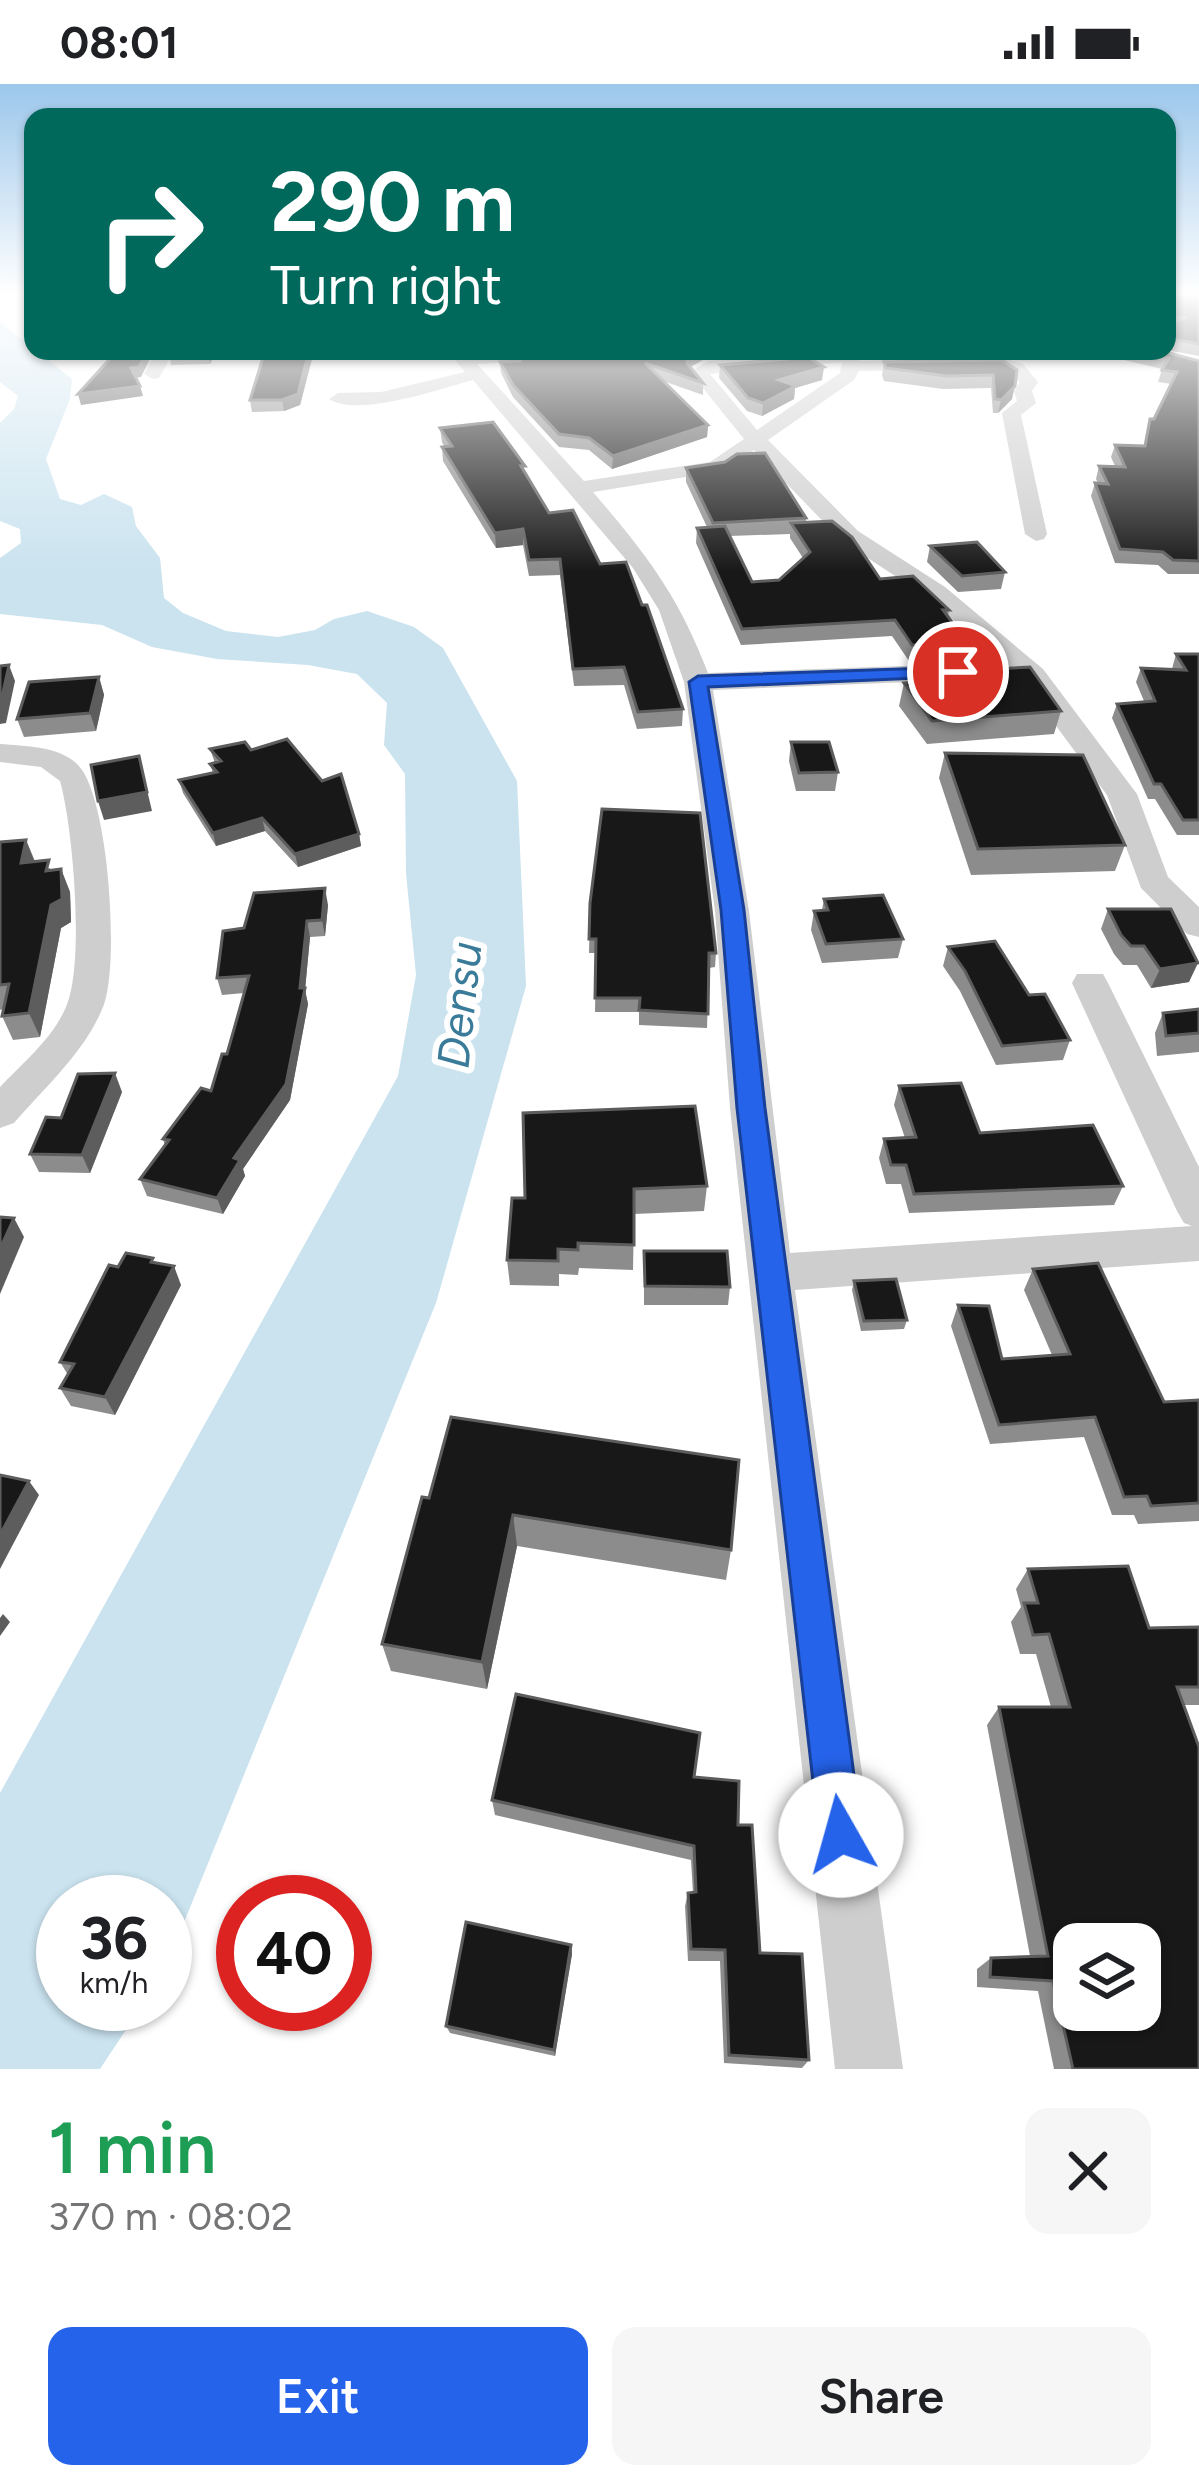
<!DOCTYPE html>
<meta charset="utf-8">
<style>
body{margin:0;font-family:Figtree,sans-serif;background:#f6f6f6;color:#202124;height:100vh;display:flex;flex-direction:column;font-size:45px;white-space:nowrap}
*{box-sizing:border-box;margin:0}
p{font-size:39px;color:#757577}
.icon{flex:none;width:66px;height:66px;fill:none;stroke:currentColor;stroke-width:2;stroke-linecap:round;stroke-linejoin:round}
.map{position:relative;height:1985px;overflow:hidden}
.side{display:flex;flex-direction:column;background:#fff;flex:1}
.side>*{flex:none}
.hud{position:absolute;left:24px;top:24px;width:1152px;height:252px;border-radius:24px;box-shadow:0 3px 9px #0004;background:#00695c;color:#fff;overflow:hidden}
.fabs{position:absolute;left:1053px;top:1839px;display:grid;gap:24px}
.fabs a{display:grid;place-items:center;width:108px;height:108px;border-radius:24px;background:#fff;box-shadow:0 3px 9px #0004;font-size:60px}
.speed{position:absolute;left:36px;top:1791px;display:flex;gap:24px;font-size:60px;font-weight:700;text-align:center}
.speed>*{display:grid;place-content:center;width:156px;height:156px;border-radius:50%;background:#fff;box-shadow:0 3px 9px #0004;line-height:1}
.speed small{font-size:30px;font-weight:400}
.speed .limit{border:18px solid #d22;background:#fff;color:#111}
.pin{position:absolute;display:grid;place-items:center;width:102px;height:102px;color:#fff;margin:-51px;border:6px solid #fff;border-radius:50%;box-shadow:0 3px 12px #0007}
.me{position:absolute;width:132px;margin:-66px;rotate:353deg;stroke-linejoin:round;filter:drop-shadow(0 0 9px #0008)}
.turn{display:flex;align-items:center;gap:42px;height:252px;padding:0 48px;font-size:54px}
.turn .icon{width:156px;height:156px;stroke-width:2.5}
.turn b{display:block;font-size:84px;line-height:102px}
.round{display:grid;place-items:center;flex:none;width:126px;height:126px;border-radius:24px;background:#f6f6f6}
.head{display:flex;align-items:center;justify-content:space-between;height:204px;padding:0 48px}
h1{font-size:72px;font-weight:600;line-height:90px;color:#1e9e55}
.button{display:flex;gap:24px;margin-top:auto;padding:24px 48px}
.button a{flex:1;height:138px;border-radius:24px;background:#2563eb;color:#fff;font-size:48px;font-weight:600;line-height:138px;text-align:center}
.button a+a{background:#f6f6f6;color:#202124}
.status{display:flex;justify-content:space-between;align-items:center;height:84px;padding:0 60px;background:#fff;direction:ltr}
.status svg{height:33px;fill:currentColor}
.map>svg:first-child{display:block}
</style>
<div class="status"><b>08:01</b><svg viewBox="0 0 49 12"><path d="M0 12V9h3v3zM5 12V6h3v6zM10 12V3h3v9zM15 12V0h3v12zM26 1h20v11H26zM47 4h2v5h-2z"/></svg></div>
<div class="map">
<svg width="1199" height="1985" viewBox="0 0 1199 1985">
<rect width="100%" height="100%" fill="#fff"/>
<path fill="#cae3ef" d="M0 238 72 295 70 315 46 375 60 415 81 421 104 410 132 423 136 442 160 474 164 514 183 529 226 547 278 553 315 546 334 535 367 527 414 543 443 564 517 697 526 902 436 1219 165 1885V1818H63V1920H143L100 1985H0V1709L398 992 416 891 406 789 405 690 384 661 387 619 357 590 308 581 217 575 152 563 102 541 0 530V474L21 459 20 445 0 437V339L14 325 18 312 0 298Z"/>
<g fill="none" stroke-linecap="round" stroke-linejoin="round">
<g fill="#cecece" fill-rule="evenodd">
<path d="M156 267H174L159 294 153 295 144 290Z"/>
<path d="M447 267H618L609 272 477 280 584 397 710 378 744 355 690 288 708 277 855 267 859 277 1003 274 1023 280 1038 298 1032 307 1036 319 1021 331 1047 450 1044 455 1036 457 1025 450 1002 329 1017 317 1014 307 1020 298 1001 284 859 287 854 296 768 356 858 447 945 503 1043 585 1137 710 1168 793 1199 823V853L1187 850 1141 804 1107 711 1023 597 927 513 842 457 754 366 723 387 593 408C647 471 678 511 708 589L959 580 972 588 959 596 713 606 749 827 790 1169 1192 1142 1184 1139 1177 1127 1072 899 1077 890H1103L1108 899 1199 1083V1177L795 1206 903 1985H835L730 1024 715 827 684 598 659 526 633 484 473 296C439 305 358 334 329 315L338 309 381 308 465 288ZM842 278 840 289 757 346 710 290Z"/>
<path d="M0 660C25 662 60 662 78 681 109 712 120 883 103 923 85 968 45 1003 14 1039L0 1044V1003C23 979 53 954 66 923 85 881 73 742 60 697L41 683 0 678Z"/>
</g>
</g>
<g fill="#8c8c8c" fill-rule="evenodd">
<path d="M1167 210H1199V272L1167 266Z"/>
<path d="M171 267H217L210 280 171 281 169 271Z"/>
<path d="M265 267H314L300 321 284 327 252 328 250 316Z"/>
<path d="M871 267H1035L1023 275 1003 269 873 272Z"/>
<path d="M1127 267H1162L1199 277V490H1168L1158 481 1115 479 1091 412 1095 399H1098L1096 395 1099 382H1115L1111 373 1115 361 1144 362 1150 335H1154L1172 300 1158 298 1162 285 1124 276Z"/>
<path d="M779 268 708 273 690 283 703 299V311L663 297 708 341 707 353 612 385 589 366 559 363 513 313 501 289 500 278 517 277 516 271Z"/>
<path d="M1002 276 1012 315 998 329H993L991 304 943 305 884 297 882 291 884 278Z"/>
<path d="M720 281 822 296 795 304 794 315 762 332 747 327 719 294Z"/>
<path d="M440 344 525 390 549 429 600 480 683 625 682 642 637 645 624 601 574 602 560 491 529 492 523 461 496 464 443 377 442 363 444 362 442 358Z"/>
<path d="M686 384 806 434V438L880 495 949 526 948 532 972 565 970 574 994 585 1061 627 1054 650 927 660 899 622 904 599 927 597 930 579 964 578 959 575 909 577 892 552 741 561 696 459 697 444 707 443 686 398ZM790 450V454L803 474 779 496 752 498 730 452Z"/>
<path d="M930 462 1005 488 1001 505 958 508 927 478Z"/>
<path d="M1176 570H1199V751H1177L1155 715H1148L1112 634 1117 620 1144 617 1136 598 1141 584 1172 585Z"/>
<path d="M99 593 104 611 96 647 24 653 17 635Z"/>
<path d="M791 658 838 688 835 707H796L789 677Z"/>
<path d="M210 665 251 666 359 750 361 762 298 783 265 747 216 762 183 709 179 696 213 689 210 680 215 679Z"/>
<path d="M945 669 1125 761 1115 787 971 791 939 694Z"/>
<path d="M26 756 35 777 53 786 61 785 70 808 71 838 61 844 40 953 13 956 2 932 3 925 0 926V758Z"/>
<path d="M824 815 903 855 898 874 822 879 811 846 814 827 822 826Z"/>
<path d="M590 819 716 869 715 883 709 884 707 944 639 941V928H595L596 869H589Z"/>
<path d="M328 821 325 852 310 853 305 906 308 920 290 1016 243 1085 245 1092 223 1130 147 1112 140 1095 165 1062 163 1055 211 1007 227 970 244 909 222 911 217 894 244 844Z"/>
<path d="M1108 825 1189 898 1151 904 1137 881H1123L1114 870 1101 845Z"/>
<path d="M948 863 1029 911 1070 956 1063 976 996 981 960 907 943 882Z"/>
<path d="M1199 925V968L1157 972 1155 949 1163 929Z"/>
<path d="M899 1002 980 1049 1123 1102 1114 1121 909 1129 901 1100H886L879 1074 884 1055 905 1054 894 1021Z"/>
<path d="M122 1008 90 1089 39 1088 30 1070 61 1034Z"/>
<path d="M523 1029 707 1102 704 1127 634 1130 633 1186 579 1184 578 1191 559 1190V1202L510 1201 507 1176 525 1114Z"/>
<path d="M644 1167 730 1203 728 1221H644Z"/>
<path d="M155 1178 181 1201 115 1331 71 1322 60 1304 68 1291 60 1278 118 1183Z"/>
<path d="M1033 1185 1164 1318 1199 1316V1437L1138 1440 1134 1431H1112L1084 1353 990 1360 951 1242 958 1221 1002 1275 1052 1271 1024 1206Z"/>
<path d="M854 1197 907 1236 904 1245 861 1247 852 1206Z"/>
<path d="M429 1414 731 1466 726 1496 517 1462 487 1605 391 1587 382 1560Z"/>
<path d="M1028 1485 1149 1544 1199 1543V1621H1183L1199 1985H1054L1038 1907 977 1903V1885L991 1874 1030 1872 987 1641 999 1623H1051L1036 1570H1020L1011 1538 1021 1523 1016 1505Z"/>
<path d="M694 1693 738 1741 760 1869 809 1976 802 1984 724 1979 720 1877H688L685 1822 688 1809H693L691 1776 495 1731 492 1716Z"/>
<path d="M571 1861 572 1870 555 1972 450 1949 446 1942Z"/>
</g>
<g fill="#5d5d5d">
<path d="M147 267H154L141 293 133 294 131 284Z"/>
<path d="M210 267H217L210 280 208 270Z"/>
<path d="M309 267H314L300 321 284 327 282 316Z"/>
<path d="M698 267H779L708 273 688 284V273Z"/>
<path d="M824 283 822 296 795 304 794 315 762 332 763 319 779 296Z"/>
<path d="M140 302 143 312 81 321 78 310Z"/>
<path d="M1015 302 1012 315 998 329 1001 316Z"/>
<path d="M708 341 707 353 612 385 613 372Z"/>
<path d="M523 445V461L496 464 495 449Z"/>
<path d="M9 581 15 597 6 639 0 640V622Z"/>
<path d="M99 593 104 611 96 647 90 629Z"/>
<path d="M139 672 152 727 104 736 98 717Z"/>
<path d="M262 734 265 747 216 762 213 749Z"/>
<path d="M359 750 361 762 298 783 295 770Z"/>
<path d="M26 756 35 779H21Z"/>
<path d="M61 785 70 808 71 838 61 844 40 953 29 929 51 821Z"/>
<path d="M325 804 328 821 325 852 322 836Z"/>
<path d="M307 837 310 853 305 906 308 920 290 1016 243 1085 245 1092 223 1130 217 1114 234 1074 300 904Z"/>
<path d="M1198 879 1189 898 1151 904 1160 885Z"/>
<path d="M115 989 122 1008 90 1089 82 1071Z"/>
<path d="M14 1134 24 1153 0 1210V1165Z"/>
<path d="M174 1182 181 1201 115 1331 105 1313Z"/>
<path d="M29 1397 39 1411 0 1485V1451Z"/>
<path d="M513 1431 517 1462 487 1605 482 1578Z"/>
<path d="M3 1530 10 1538 0 1552V1534Z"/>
<path d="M571 1861 572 1870 555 1972 554 1966Z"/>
</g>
<g fill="#181818" stroke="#5d5d5d" stroke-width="3" fill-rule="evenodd">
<path d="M1167 210H1199V260L1167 254V243L1186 233 1167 235Z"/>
<path d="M117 267H147L139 283 131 284 140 302 78 310Z"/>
<path d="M171 267H210L208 270 169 271Z"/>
<path d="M265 267H309L298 310 282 316H250Z"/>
<path d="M579 267H698L688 273 687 279 703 299 645 279 708 341 613 372 589 354 559 350 513 301 500 278 520 277 516 271Z"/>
<path d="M1136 267H1162L1199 277V477L1173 476 1163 468 1120 465 1095 399 1108 400 1099 382 1125 383 1115 361 1145 362 1150 335H1154L1177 288 1162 286 1169 274Z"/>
<path d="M808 273 824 283 779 296 796 302 763 319 748 314 720 281Z"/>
<path d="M1002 276 1017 286 1015 302 1001 316 995 315 993 291 946 292 886 284 884 278Z"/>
<path d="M493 338 525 382H521L549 429 573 426 600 480 626 478 642 521H647L683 625 638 628 624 583 573 585 560 475 529 476 523 445 495 449 442 363 452 362 440 344Z"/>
<path d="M765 369 806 434 713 439 686 384 725 378 737 370Z"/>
<path d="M832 437 852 453 880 495 913 492 949 526H943L972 565 962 560 912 561 895 536 742 545 697 444 725 442 752 498 779 496 810 468 791 439Z"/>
<path d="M977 458 1005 488 962 492 930 462Z"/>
<path d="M981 568 994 585 1030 583 1061 627 932 637 904 599 942 596 930 579 964 578Z"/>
<path d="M1176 570H1199V736H1183L1161 700H1154L1117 620 1155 617 1141 584 1186 586Z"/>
<path d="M9 581 0 622V582Z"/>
<path d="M99 593 90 629 17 635 29 598Z"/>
<path d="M287 655 322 697 341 690 359 750 295 770 262 734 213 749 179 696 217 688 210 680 221 677 210 665 245 658 251 666Z"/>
<path d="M791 658H829L838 688 799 689Z"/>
<path d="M945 669 1083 671 1125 761 978 765Z"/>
<path d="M139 672 147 708 98 717 91 681Z"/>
<path d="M602 725 700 729 716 869H709L708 930 639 926 640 914H595L596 855H589L590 819Z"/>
<path d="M26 756 21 779 49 776 46 787 61 785 62 815 51 821 29 929 2 932 9 900 0 901V758Z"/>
<path d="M325 804 322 836 307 837 300 904H305L286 1000 234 1074 240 1076 217 1114 140 1095 169 1056 163 1055 201 1004 211 1007 222 970H227L249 892 217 894 223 847 244 844 254 809Z"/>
<path d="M883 811 903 855 826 860 814 827 828 826 824 815Z"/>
<path d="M1108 825H1171L1198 879 1160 885 1144 862H1131L1121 851Z"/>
<path d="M995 857 1029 911 1045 910 1070 956 1002 962 965 887 948 863Z"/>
<path d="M1199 925V949L1166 952 1163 929Z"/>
<path d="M115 989 82 1071 30 1070 46 1033 61 1034 78 990Z"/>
<path d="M961 999 980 1049 1093 1041 1123 1102 914 1110 906 1081H891L884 1055 916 1053 899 1002Z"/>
<path d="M695 1022 707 1102 634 1105V1161L578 1159V1166L558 1165V1177L507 1176 512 1114H525L523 1029Z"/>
<path d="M0 1133 14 1134 0 1165Z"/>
<path d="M644 1167H727L730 1203 645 1202Z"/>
<path d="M126 1169 153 1174 151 1178 174 1182 105 1313 60 1304 74 1280 60 1278 109 1181 118 1183Z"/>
<path d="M1098 1179 1164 1318 1199 1316V1419L1151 1422 1147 1412 1124 1413 1095 1333 999 1341 958 1221 989 1222 1002 1275 1070 1270 1033 1185Z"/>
<path d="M896 1195 907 1236 864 1237 854 1197Z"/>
<path d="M451 1333 739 1376 731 1466 513 1431 482 1578 382 1560 422 1413 429 1414Z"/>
<path d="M0 1391 29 1397 0 1451Z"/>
<path d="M1128 1482 1149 1544 1199 1543V1603H1177L1199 1663V1985H1073L1053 1897 990 1893 991 1874 1048 1872 999 1623H1070L1049 1550 1033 1551 1024 1519H1038L1028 1485ZM1074 1860H1140V1926H1074Z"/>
<path d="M516 1610 700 1649 694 1693 739 1697 738 1741H752L760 1869 802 1870 809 1976 729 1971 725 1866 691 1865 688 1809 696 1808 694 1762 492 1716Z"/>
<path d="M466 1838 571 1861 554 1966 446 1942Z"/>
</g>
<linearGradient id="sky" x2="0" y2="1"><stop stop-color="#9cc7eb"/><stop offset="0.43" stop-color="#fff"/><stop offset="1" stop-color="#fff" stop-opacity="0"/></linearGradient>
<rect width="1199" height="488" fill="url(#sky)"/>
<path fill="#2563eb" stroke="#184099" stroke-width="3" d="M958 583 965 584V592L708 603 744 826 765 1024 862 1751 856 1766 841 1772 825 1766 819 1751 737 1024 721 826 689 598 698 592Z"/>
<g text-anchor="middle" stroke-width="12" stroke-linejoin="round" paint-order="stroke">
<g font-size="45" font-style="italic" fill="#397b99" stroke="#fff">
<text transform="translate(459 921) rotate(-84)" y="16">Densu</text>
</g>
</g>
</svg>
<div class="fabs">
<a><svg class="icon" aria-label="layers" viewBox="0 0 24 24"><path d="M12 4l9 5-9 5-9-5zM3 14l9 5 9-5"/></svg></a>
</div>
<div class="speed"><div>36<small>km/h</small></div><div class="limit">40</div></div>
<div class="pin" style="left:958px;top:588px;background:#d93025"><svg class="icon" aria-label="arrive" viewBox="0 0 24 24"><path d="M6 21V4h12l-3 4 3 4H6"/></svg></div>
<svg class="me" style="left:841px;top:1751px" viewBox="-20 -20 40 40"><circle r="19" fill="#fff"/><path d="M0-13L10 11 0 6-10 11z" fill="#2563eb"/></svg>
<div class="hud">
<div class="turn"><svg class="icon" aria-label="right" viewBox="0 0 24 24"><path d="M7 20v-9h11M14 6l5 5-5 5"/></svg><div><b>290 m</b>Turn right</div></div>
</div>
</div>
<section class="side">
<div class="head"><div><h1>1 min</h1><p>370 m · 08:02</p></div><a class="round"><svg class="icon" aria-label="close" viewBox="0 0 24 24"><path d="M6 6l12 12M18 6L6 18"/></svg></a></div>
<div class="button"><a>Exit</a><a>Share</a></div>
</section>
